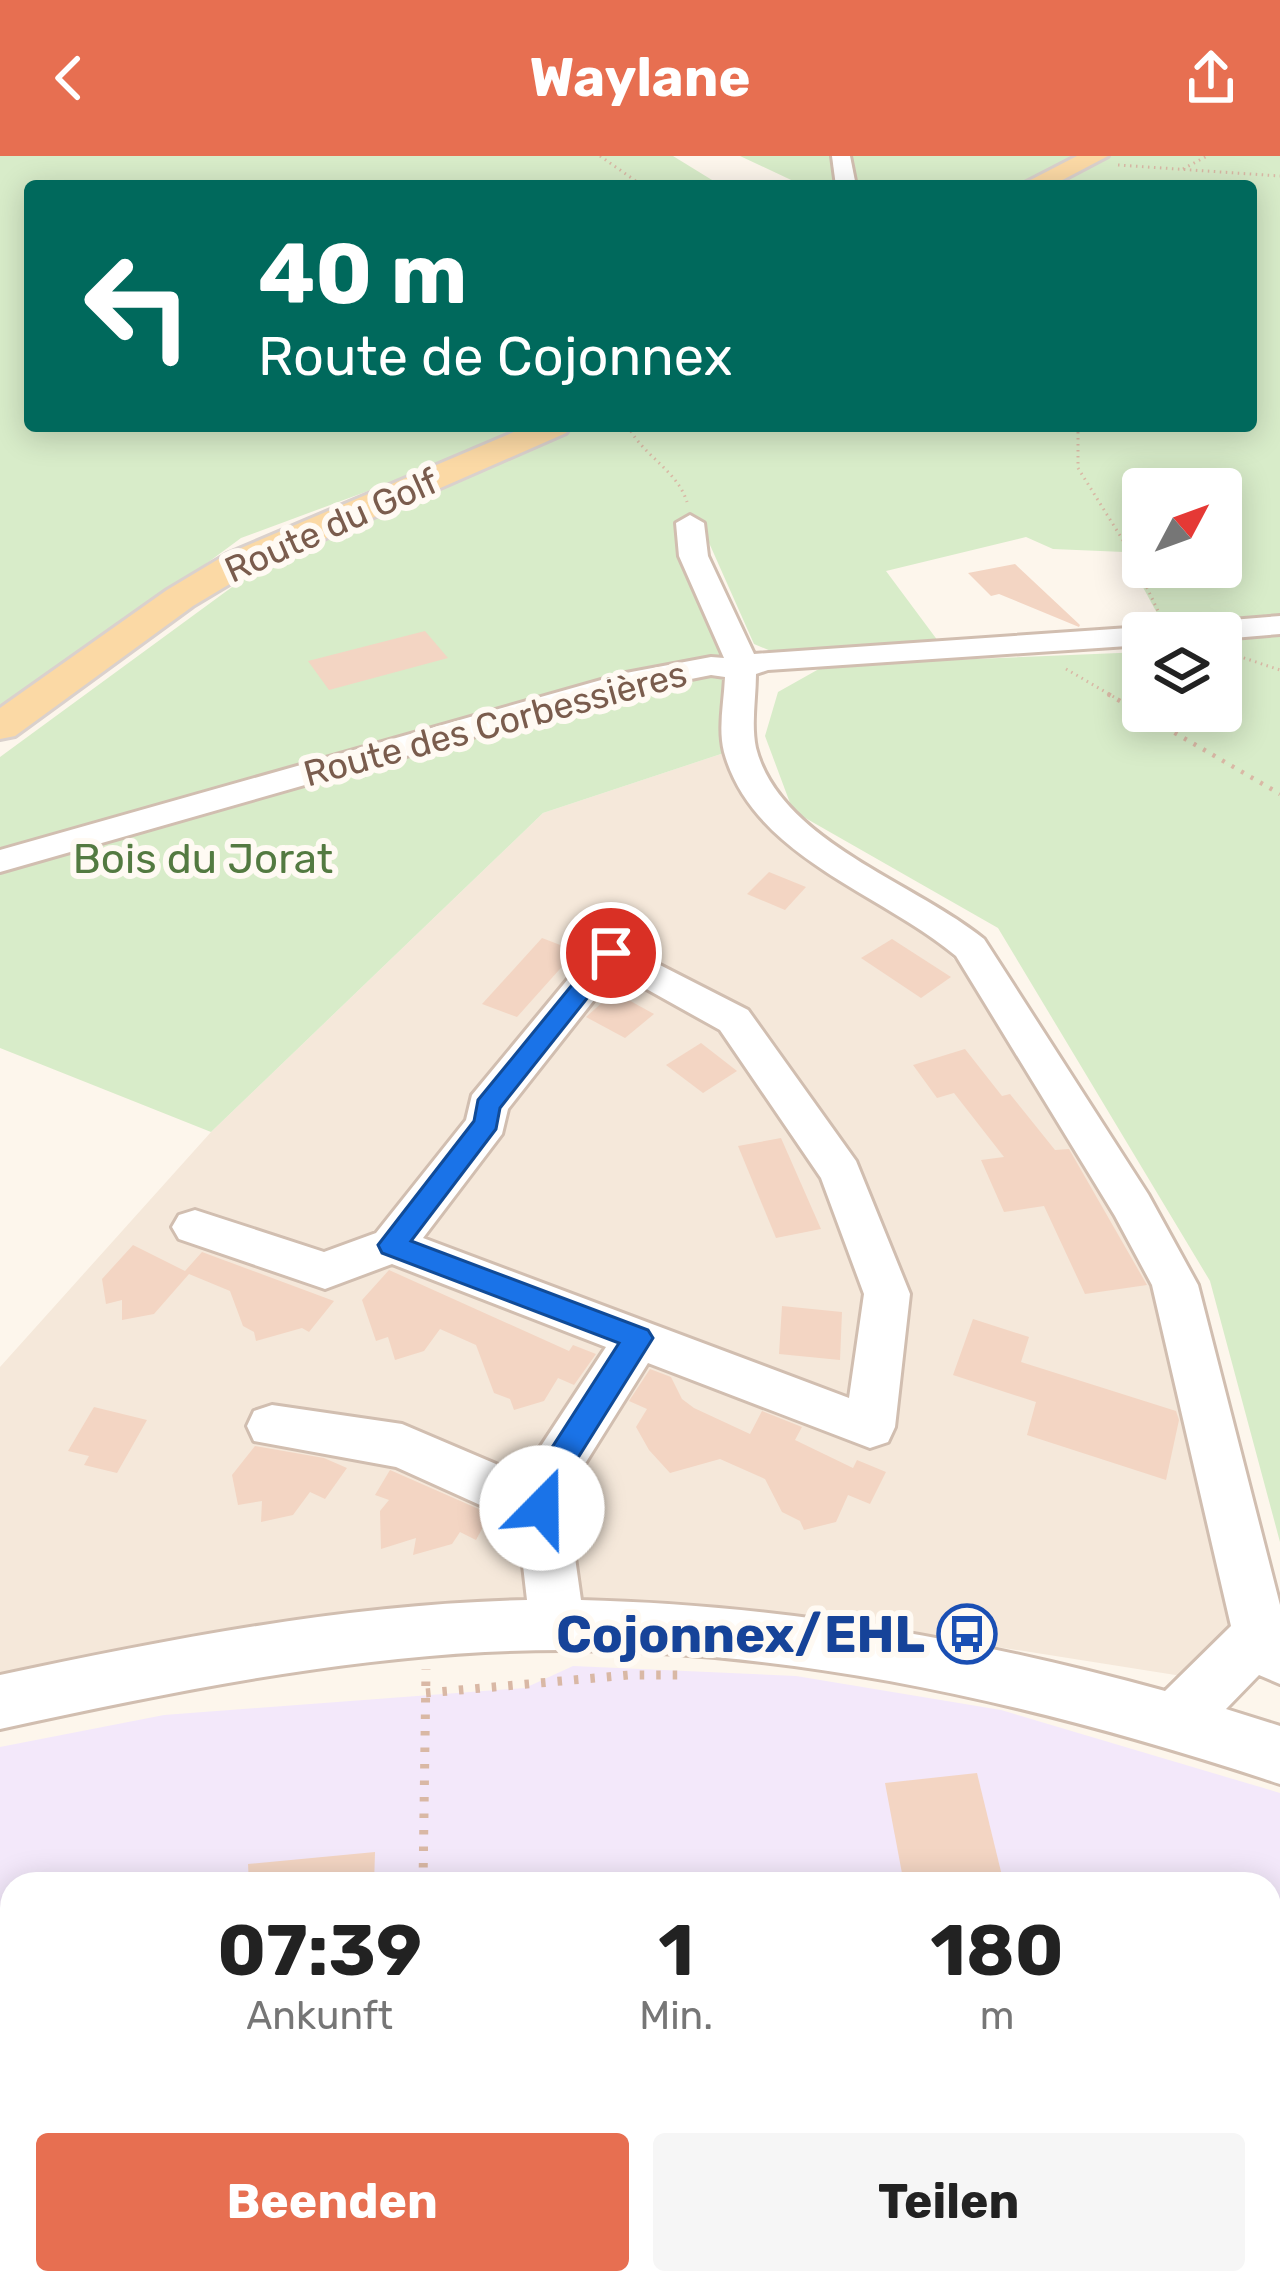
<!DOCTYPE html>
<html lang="de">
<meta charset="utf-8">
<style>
body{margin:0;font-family:Rubik,sans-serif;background:#f6f6f6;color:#222;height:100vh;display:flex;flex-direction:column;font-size:45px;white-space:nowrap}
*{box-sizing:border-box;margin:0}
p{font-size:39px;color:#767676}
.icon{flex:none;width:66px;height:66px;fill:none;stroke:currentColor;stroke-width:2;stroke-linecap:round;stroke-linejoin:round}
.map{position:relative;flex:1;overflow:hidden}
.panel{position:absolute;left:0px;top:1716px;width:1281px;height:423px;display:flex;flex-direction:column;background:#fff;border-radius:36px 36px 0 0;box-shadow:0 6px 30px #0003}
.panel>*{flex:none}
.guide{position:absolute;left:24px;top:24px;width:1233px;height:252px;border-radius:12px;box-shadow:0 6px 30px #0003;background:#00695c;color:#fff;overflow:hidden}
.needle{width:78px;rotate:49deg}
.controls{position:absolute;left:1122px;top:312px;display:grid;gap:24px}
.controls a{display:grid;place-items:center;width:120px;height:120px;border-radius:12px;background:#fff;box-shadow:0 6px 30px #0003;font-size:60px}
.pin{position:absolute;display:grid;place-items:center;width:102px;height:102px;color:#fff;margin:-51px;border:6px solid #fff;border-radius:50%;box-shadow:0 3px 12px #0007}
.me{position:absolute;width:132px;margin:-66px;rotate:22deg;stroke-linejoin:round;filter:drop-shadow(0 0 9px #0008)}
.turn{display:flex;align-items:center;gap:42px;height:252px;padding:0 36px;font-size:54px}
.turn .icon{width:156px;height:156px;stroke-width:2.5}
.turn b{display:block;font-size:84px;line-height:102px}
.eta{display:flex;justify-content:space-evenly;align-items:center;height:204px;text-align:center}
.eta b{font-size:72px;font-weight:700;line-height:84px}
.action{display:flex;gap:24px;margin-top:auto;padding:24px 36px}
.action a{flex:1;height:138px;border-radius:12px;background:#e76f51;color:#fff;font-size:48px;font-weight:700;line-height:138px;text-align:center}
.action a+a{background:#f6f6f6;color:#222}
header{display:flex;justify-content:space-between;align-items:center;height:156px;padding:0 36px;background:#e76f51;color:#fff;font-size:54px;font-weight:700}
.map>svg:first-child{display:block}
</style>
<header><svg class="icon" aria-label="back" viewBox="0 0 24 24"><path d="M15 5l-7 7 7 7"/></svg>Waylane<svg class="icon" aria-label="share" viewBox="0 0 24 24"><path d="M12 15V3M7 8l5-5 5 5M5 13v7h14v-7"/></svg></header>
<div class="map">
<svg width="1280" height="2138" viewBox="0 0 1280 2138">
<rect width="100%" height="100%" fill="#fdf6ec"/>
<path fill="#f5e8da" d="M727 596 745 644 789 690 919 769 962 811 1153 1124 1235 1473 1188 1521 840 1466 686 1453 0 1533V1211L211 976 543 657Z"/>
<path fill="#f3e8fa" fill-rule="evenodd" d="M573 1510 796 1520 1001 1554 1280 1637V2138H0V1591L164 1559 525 1532ZM12 1728H1269V2127H12Z"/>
<g fill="#d8ecc9" fill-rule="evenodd">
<path d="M0 0H673L712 24 679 30H30V270H526L441 308 241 382 0 560Z"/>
<path d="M740 0H1280V1386L1210 1125 998 772 793 655 765 580 778 536 826 509 1143 496V555H1221V477L1165 472 1124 396 1053 393 1026 381 886 415 938 485 778 498 754 488 706 380 678 385 728 513 727 596 543 657 211 976 0 892V601L291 388 465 320 573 270H1251V30H804ZM1143 333H1221V411H1143Z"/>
</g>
<g fill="#f3d5c3">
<path d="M1015 408 1080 469 1079 471 999 438 991 440 968 417Z"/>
<path d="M425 475 448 502 329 534 308 505Z"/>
<path d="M769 716 806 731 785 754 747 738Z"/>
<path d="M542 782 576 795 517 861 482 848Z"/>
<path d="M892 783 951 821 921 842 861 802Z"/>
<path d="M614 836 654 858 625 882 586 861Z"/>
<path d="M701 887 737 915 703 937 666 909Z"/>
<path d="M965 893 1002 940 1010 938 1055 994 1069 993 1147 1129 1085 1138 1044 1050 1004 1056 981 1004 1004 1001 954 937 937 942 913 909Z"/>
<path d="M781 982 821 1073 776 1082 738 990Z"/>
<path d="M133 1089 185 1115 202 1096 334 1145 309 1176 302 1172 256 1185 254 1176 243 1170 230 1135 189 1118 154 1158 122 1164V1144L106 1148 102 1123Z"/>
<path d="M389 1114 569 1195 573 1189 596 1198 574 1229 558 1222 544 1245 514 1254 510 1243 494 1237 476 1189 440 1173 424 1195 395 1204 388 1181 376 1185 362 1144Z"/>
<path d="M782 1150 842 1156 840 1204 779 1198Z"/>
<path d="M973 1163 1029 1181 1021 1206 1176 1255 1179 1264 1166 1324 1027 1279 1036 1246 953 1219Z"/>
<path d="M650 1213 671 1221 682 1243 694 1252 750 1278 762 1255 802 1271 795 1284 853 1312 857 1304 886 1316 870 1348 848 1339 836 1366 804 1374 800 1365 782 1356 765 1323 720 1303 670 1317 649 1294 636 1271 647 1253 629 1245Z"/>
<path d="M94 1251 147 1264 117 1317 84 1309 89 1300 68 1295Z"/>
<path d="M255 1290 324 1302 347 1312 325 1343 310 1336 293 1359 261 1366 262 1345 238 1349 232 1319Z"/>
<path d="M390 1314 490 1358 476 1384 460 1376 452 1388 413 1399 416 1382 381 1393 380 1355 389 1344 375 1339Z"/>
<path d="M977 1617 1004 1728H904L885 1627Z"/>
<path d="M375 1696 374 1728H249L248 1708Z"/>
</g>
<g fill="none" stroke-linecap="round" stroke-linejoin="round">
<g stroke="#d1beb0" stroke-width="6">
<g id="minor">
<path d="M832 0H850L856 30H836Z"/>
<path d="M690 359 704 367 708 400 754 498 1143 471 1156 477H1143V489L768 514 756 518C756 542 751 568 756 592 780 685 914 726 984 783L1148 1038 1198 1129 1280 1449V1528L1259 1519 1226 1553 1280 1570V1628C1024 1543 757 1482 485 1496 321 1505 160 1538 0 1573V1519C174 1482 349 1448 527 1444L518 1366 396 1311 254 1285 247 1270 254 1255 272 1249 402 1268 522 1319 606 1191 392 1108 325 1133 179 1083 172 1071 179 1059 195 1054 324 1096 376 1077 466 964 472 939 597 788 611 784 748 854 856 1005 910 1138 895 1271 888 1286 870 1292 648 1207 566 1338 581 1444C780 1449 973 1482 1165 1535L1231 1470 1152 1129 1115 1060 956 800C880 736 753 701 724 596 718 572 724 546 725 521L711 519 641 533 0 716V694L626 517 711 501 724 502 679 400 676 367ZM616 816 720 874 821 1022 864 1138 849 1242 423 1082 502 978 508 953Z"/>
<path d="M1280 460V478L1221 483V477H1166L1181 468Z"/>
</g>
</g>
<g stroke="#dad1cd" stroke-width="6">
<g id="major">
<path d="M1077 0H1108L1051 30H1019Z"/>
<path d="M528 270H571L566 277 253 414 193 450 15 580 0 583V552L167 434 227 398Z"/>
</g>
</g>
<g stroke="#d9b8a5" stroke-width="3" stroke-dasharray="1.5 4.5" stroke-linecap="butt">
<path d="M600 0 643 30"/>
<path d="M1118 9 1280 20"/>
<path d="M1183 13 1207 0"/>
<path d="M628 270C643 300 677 314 687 346"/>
<path d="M1078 270V312L1129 394 1159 457"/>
<path d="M1238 500 1280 514"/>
<path d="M1066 513 1114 541"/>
</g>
<path stroke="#d9b8a5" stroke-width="4.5" stroke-dasharray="3 8" stroke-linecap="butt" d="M1108 538 1280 638"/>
<g stroke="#d9b8a5" stroke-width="9" stroke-dasharray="4.5 12" stroke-linecap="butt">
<path d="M426 1537 629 1519H685"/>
<path d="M423 1728 426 1513"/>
<path d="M420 2127V2138"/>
</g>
<use href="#minor" fill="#fff" fill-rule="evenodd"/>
<use href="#major" fill="#fbd9a5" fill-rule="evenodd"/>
</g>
<path fill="#1a73e8" stroke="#114b97" stroke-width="3" d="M611 789 623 797 619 802 500 952 496 973 411 1085 648 1174 653 1182 556 1337 553 1362 542 1366 531 1362 524 1335 619 1187 382 1097 378 1089 474 965 478 944 603 791Z"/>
<defs>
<g id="bus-ring" transform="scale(3)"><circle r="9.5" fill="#fffaf3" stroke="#1a4fb4" stroke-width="1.5"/><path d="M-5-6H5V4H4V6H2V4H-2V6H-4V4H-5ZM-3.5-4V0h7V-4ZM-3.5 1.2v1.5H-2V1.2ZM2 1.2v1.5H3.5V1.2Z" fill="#1a4fb4"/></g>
</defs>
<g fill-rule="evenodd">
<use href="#bus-ring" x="967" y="1478"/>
</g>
<g text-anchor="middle" stroke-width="12" stroke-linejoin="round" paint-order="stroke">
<g font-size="36" fill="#7a5c4d" stroke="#fffaf3">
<text transform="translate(331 369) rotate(-24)" y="13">Route du Golf</text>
<text transform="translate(495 567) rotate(-15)" y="13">Route des Corbessières</text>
</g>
<g font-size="42" fill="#537a41" stroke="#fffaf3">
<text x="203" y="717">Bois du Jorat</text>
</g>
<g font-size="51" font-weight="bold" fill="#164399" stroke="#fffaf3" text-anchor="end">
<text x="925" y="1496">Cojonnex/EHL</text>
</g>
</g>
</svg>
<div class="controls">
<a><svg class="needle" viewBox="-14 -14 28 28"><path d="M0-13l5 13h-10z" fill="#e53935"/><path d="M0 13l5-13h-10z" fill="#767676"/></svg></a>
<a><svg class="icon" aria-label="layers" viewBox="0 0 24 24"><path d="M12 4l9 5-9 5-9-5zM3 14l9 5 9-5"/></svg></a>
</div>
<div class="pin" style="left:611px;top:797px;background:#d93025"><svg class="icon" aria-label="arrive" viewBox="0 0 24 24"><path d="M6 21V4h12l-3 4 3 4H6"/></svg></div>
<svg class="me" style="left:542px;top:1352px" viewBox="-20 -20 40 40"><circle r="19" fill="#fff"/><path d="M0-13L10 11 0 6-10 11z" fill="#1a73e8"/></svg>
<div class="guide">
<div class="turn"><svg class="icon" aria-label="left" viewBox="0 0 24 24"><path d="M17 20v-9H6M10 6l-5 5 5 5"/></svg><div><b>40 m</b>Route de Cojonnex</div></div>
</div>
<section class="panel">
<div class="eta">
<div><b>07:39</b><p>Ankunft</p></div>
<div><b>1</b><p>Min.</p></div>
<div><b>180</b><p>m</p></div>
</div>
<div class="action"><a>Beenden</a><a>Teilen</a></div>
</section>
</div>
